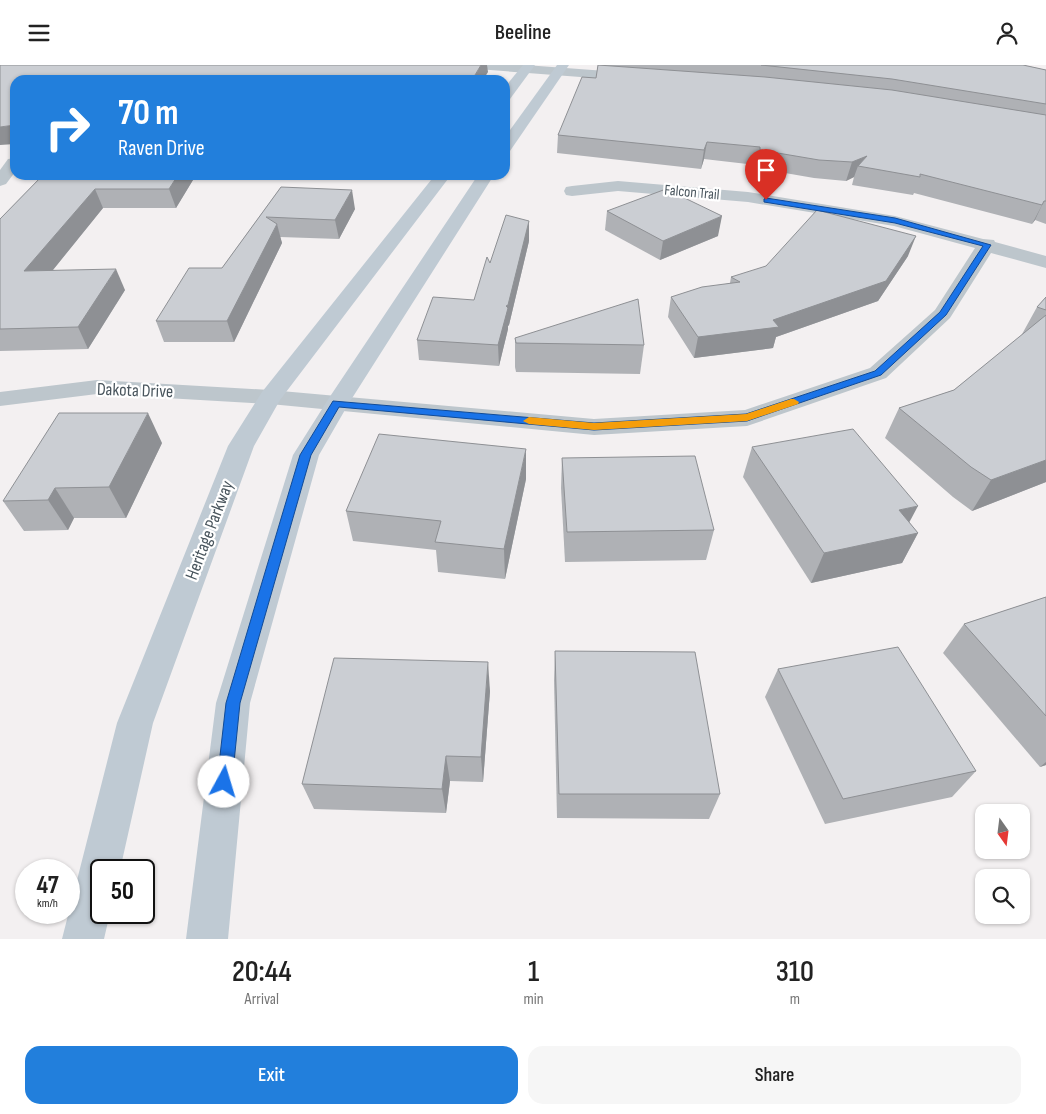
<!DOCTYPE html>
<style>
body{margin:0;font-family:"Sofia Sans Condensed",sans-serif;background:#f6f6f6;color:#222;height:100vh;display:flex;flex-direction:column;font-size:19px;white-space:nowrap}
*{box-sizing:border-box;margin:0}
p{font-size:16px;color:#767676}
.icon{flex:none;width:28px;height:28px;fill:none;stroke:currentColor;stroke-width:2;stroke-linecap:round;stroke-linejoin:round}
.map{position:relative;height:874px;overflow:hidden}
.drawer{display:flex;flex-direction:column;background:#fff;flex:1}
.drawer>*{flex:none}
.top-card{position:absolute;left:10px;top:10px;width:500px;height:105px;border-radius:15px;box-shadow:0 1px 4px #0004;background:#227fdc;color:#fff;overflow:hidden}
.needle{width:32px;rotate:166deg}
.fabs{position:absolute;left:975px;top:739px;display:grid;gap:10px}
.fabs a{display:grid;place-items:center;width:55px;height:55px;border-radius:10px;background:#fff;box-shadow:0 1px 4px #0004;font-size:25px}
.speed{position:absolute;left:15px;top:794px;display:flex;gap:10px;font-size:25px;font-weight:700;text-align:center}
.speed>*{display:grid;place-content:center;width:65px;height:65px;border-radius:50%;background:#fff;box-shadow:0 1px 4px #0004;line-height:1}
.speed small{font-size:12px;font-weight:400}
.speed .limit{border:2px solid #111;border-radius:8px;background:#fff;color:#111}
.pin{position:absolute;display:grid;place-items:center;width:42px;height:42px;color:#fff;margin:-51px -21px;border-radius:50% 50% 50% 0;rotate:-45deg;box-shadow:0 0 5px #0007}
.pin .icon{rotate:45deg}
.me{position:absolute;width:55px;margin:-28px;rotate:6deg;stroke-linejoin:round;filter:drop-shadow(0 0 4px #0008)}
.turn{display:flex;align-items:center;gap:18px;height:105px;padding:0 25px;font-size:22px}
.turn .icon{width:65px;height:65px;stroke-width:2.5}
.turn b{display:block;font-size:35px;line-height:42px}
.eta{display:flex;justify-content:space-evenly;align-items:center;height:85px;text-align:center}
.eta b{font-size:30px;font-weight:600;line-height:35px}
.primary-button{display:flex;gap:10px;margin-top:auto;padding:10px 25px}
.primary-button a{flex:1;height:58px;border-radius:15px;background:#227fdc;color:#fff;font-size:20px;font-weight:600;line-height:58px;text-align:center}
.primary-button a+a{background:#f6f6f6;color:#222}
header{display:flex;justify-content:space-between;align-items:center;height:65px;padding:0 25px;background:#fff;font-size:22px;font-weight:600}
.map>svg:first-child{display:block}
</style>
<header><svg class="icon" aria-label="menu" viewBox="0 0 24 24"><path d="M4 6h16M4 12h16M4 18h16"/></svg>Beeline<svg class="icon" aria-label="person" viewBox="0 0 24 24"><circle cx="12" cy="8" r="4"/><path d="M4 21q1-7 8-7t8 7"/></svg></header>
<div class="map">
<svg width="1046" height="874" viewBox="0 0 1046 874">
<rect width="100%" height="100%" fill="#f3f0f1"/>
<g fill="none" stroke-linecap="round" stroke-linejoin="round">
<g fill="#bdc6cc" fill-rule="evenodd">
<path d="M471 0H525L633 8 639 12 633 16 477 4Z"/>
<path d="M15 93V107L6 119 0 121V105L8 94Z"/>
<path d="M618 116 748 127 895 151 983 174 994 175 995 177 1046 191V203L991 188 950 253 886 313 747 361 594 370 270 339 97 329 0 341V327L97 315 270 325 594 354 745 345 870 303 935 245 975 183 894 161 748 137 618 126 572 131 566 130 564 126 566 122 572 121Z"/>
</g>
<g fill="#bfcad3" fill-rule="evenodd">
<path d="M523 0H535L510 34 505 35V22Z"/>
<path d="M557 0H569L510 86 505 88V72Z"/>
<path d="M435 110H451L280 335 254 381 153 658 120 805H101V848H110L104 874H62L117 658 228 381 262 327Z"/>
<path d="M478 110H494L349 338 319 390 250 638 228 874H186L216 638 293 390 329 333Z"/>
</g>
</g>
<g fill="#afb1b5">
<path d="M598 0H1023L1046 5V159L1035 155 1032 159 914 128 913 130 852 120 854 112 846 116 814 113 756 103V100L704 94 701 104 557 88 558 70 596 13Z"/>
<path d="M43 110H196L176 143H103L53 205 125 225 88 284 0 286V154Z"/>
<path d="M281 122 355 144 339 174 280 172 282 178 234 277H164L156 256 222 203Z"/>
<path d="M607 146 718 171 660 195 605 165Z"/>
<path d="M529 176 509 260 508 261V264L499 301 419 295 417 275 474 235Z"/>
<path d="M908 191 878 236 776 272 773 283 694 293 668 252 671 232 730 218 731 212Z"/>
<path d="M1046 232V417L972 446 953 432 885 373 899 343 954 325 1021 271 1037 242Z"/>
<path d="M515 273 644 280 640 309 516 307 515 302Z"/>
<path d="M162 378 126 453H74L68 465 24 466 3 436Z"/>
<path d="M752 382 909 457 918 468 902 498 811 518 743 412Z"/>
<path d="M562 393 714 465 706 495 565 497 561 423Z"/>
<path d="M526 414 505 514 438 507 436 485 353 476 346 446Z"/>
<path d="M1046 532V700L1040 702 943 588 964 559Z"/>
<path d="M555 586 720 729 709 754 557 753 554 615Z"/>
<path d="M778 604 976 706 952 732 825 759 765 632Z"/>
<path d="M490 626 483 717 450 716 446 748 314 744 302 719Z"/>
</g>
<g fill="#8e9094">
<path d="M481 0H487L488 7 483 15H472Z"/>
<path d="M15 60V79L0 80V62Z"/>
<path d="M707 77 704 94 701 104 704 85Z"/>
<path d="M867 91 858 101 854 112 846 116 852 97Z"/>
<path d="M178 110H196L176 143 169 124Z"/>
<path d="M95 124 103 143 35 227 24 206Z"/>
<path d="M352 125 355 144 339 174 335 155Z"/>
<path d="M1044 136 1035 155 1032 159 1042 140Z"/>
<path d="M722 151 718 171 660 195 663 176Z"/>
<path d="M529 156V176L509 260 508 261V264L499 301 498 280 506 241Z"/>
<path d="M277 159 282 178 234 277 227 256Z"/>
<path d="M916 171 908 191 878 236 776 272 773 283 694 293 698 272 773 255Z"/>
<path d="M116 204 125 225 88 284 78 262Z"/>
<path d="M148 348 162 378 126 453 109 422Z"/>
<path d="M526 384V414L505 514 504 484Z"/>
<path d="M1046 395V417L972 446 991 415Z"/>
<path d="M55 423 74 453 68 465 48 435Z"/>
<path d="M918 441 902 471 899 445Z"/>
<path d="M918 468 902 498 811 518 824 488Z"/>
<path d="M488 597 490 626 483 717 481 692Z"/>
<path d="M446 691 450 716 446 748 442 724Z"/>
<path d="M1046 697V700L1040 702Z"/>
</g>
<g fill="#cbced3" stroke="#8e9094">
<path d="M0 0H481L472 15 449 14 448 15H15V60L0 62Z"/>
<path d="M598 0 765 12 892 25 1046 50V136H1044L1042 140 920 109V112L858 101 867 91 852 97 819 95 760 85V82L707 77 704 85 558 70 582 12 596 13Z"/>
<path d="M761 0H1023L1046 5V39L892 14Z"/>
<path d="M43 110H178L169 124H95L24 206 116 204 78 262 0 264V154Z"/>
<path d="M281 122 352 125 335 155 266 152 277 159 227 256H156L189 203H222Z"/>
<path d="M666 124 722 151 663 176 607 146Z"/>
<path d="M817 145 916 171 886 216 773 255 779 262 698 272 671 232 702 222 740 217 731 212 766 201Z"/>
<path d="M506 150 529 156 508 240 506 241 508 243 498 280 417 275 433 232 474 235 487 192 490 198Z"/>
<path d="M1046 232V245L1037 242Z"/>
<path d="M638 234 644 280 516 278 515 273Z"/>
<path d="M1046 250V395L991 415 971 402 899 343 954 325Z"/>
<path d="M59 348H148L109 422 55 423 48 435 3 436Z"/>
<path d="M853 364 918 441 899 445 918 468 824 488 752 382Z"/>
<path d="M379 369 526 384 504 484 435 477 441 456 346 446Z"/>
<path d="M695 391 714 465 567 467 562 393Z"/>
<path d="M1046 532V651L964 559Z"/>
<path d="M898 582 976 706 843 734 778 604Z"/>
<path d="M555 586 695 587 720 729H559Z"/>
<path d="M334 593 488 597 481 692 446 691 442 724 302 719Z"/>
</g>
<path fill="#1a73e8" stroke="#114b97" d="M766 133 895 153 991 180 946 250 881 310 747 356 594 365 339 342 311 390 240 638 232 717 230 722 224 724 219 722 217 717 226 638 300 390 333 336 594 358 746 349 875 306 940 247 983 181 895 158 764 137V134Z"/>
<path fill="#f59e0b" d="M791 334H794L799 337 798 339 747 356 594 365 529 359 523 356 529 352 594 358 746 349Z"/>
<g text-anchor="middle" stroke-width="4.5" stroke-linejoin="round" paint-order="stroke">
<g font-size="15" fill="#49555d" stroke="#fff">
<text transform="translate(692 127) rotate(5)" y="5">Falcon Trail</text>
</g>
<g font-size="18" fill="#49555d" stroke="#fff">
<text transform="translate(135 325) rotate(2)" y="6">Dakota Drive</text>
<text transform="translate(209 465) rotate(-69)" y="6">Heritage Parkway</text>
</g>
</g>
</svg>
<div class="fabs">
<a><svg class="needle" viewBox="-14 -14 28 28"><path d="M0-13l5 13h-10z" fill="#e53935"/><path d="M0 13l5-13h-10z" fill="#767676"/></svg></a>
<a><svg class="icon" aria-label="search" viewBox="0 0 24 24"><circle cx="10" cy="10" r="6"/><path d="M15 15l6 6"/></svg></a>
</div>
<div class="speed"><div>47<small>km/h</small></div><div class="limit">50</div></div>
<div class="pin" style="left:766px;top:135px;background:#d93025"><svg class="icon" aria-label="arrive" viewBox="0 0 24 24"><path d="M6 21V4h12l-3 4 3 4H6"/></svg></div>
<svg class="me" style="left:224px;top:717px" viewBox="-20 -20 40 40"><circle r="19" fill="#fff"/><path d="M0-13L10 11 0 6-10 11z" fill="#1a73e8"/></svg>
<div class="top-card">
<div class="turn"><svg class="icon" aria-label="right" viewBox="0 0 24 24"><path d="M7 20v-9h11M14 6l5 5-5 5"/></svg><div><b>70 m</b>Raven Drive</div></div>
</div>
</div>
<section class="drawer">
<div class="eta">
<div><b>20:44</b><p>Arrival</p></div>
<div><b>1</b><p>min</p></div>
<div><b>310</b><p>m</p></div>
</div>
<div class="primary-button"><a>Exit</a><a>Share</a></div>
</section>
